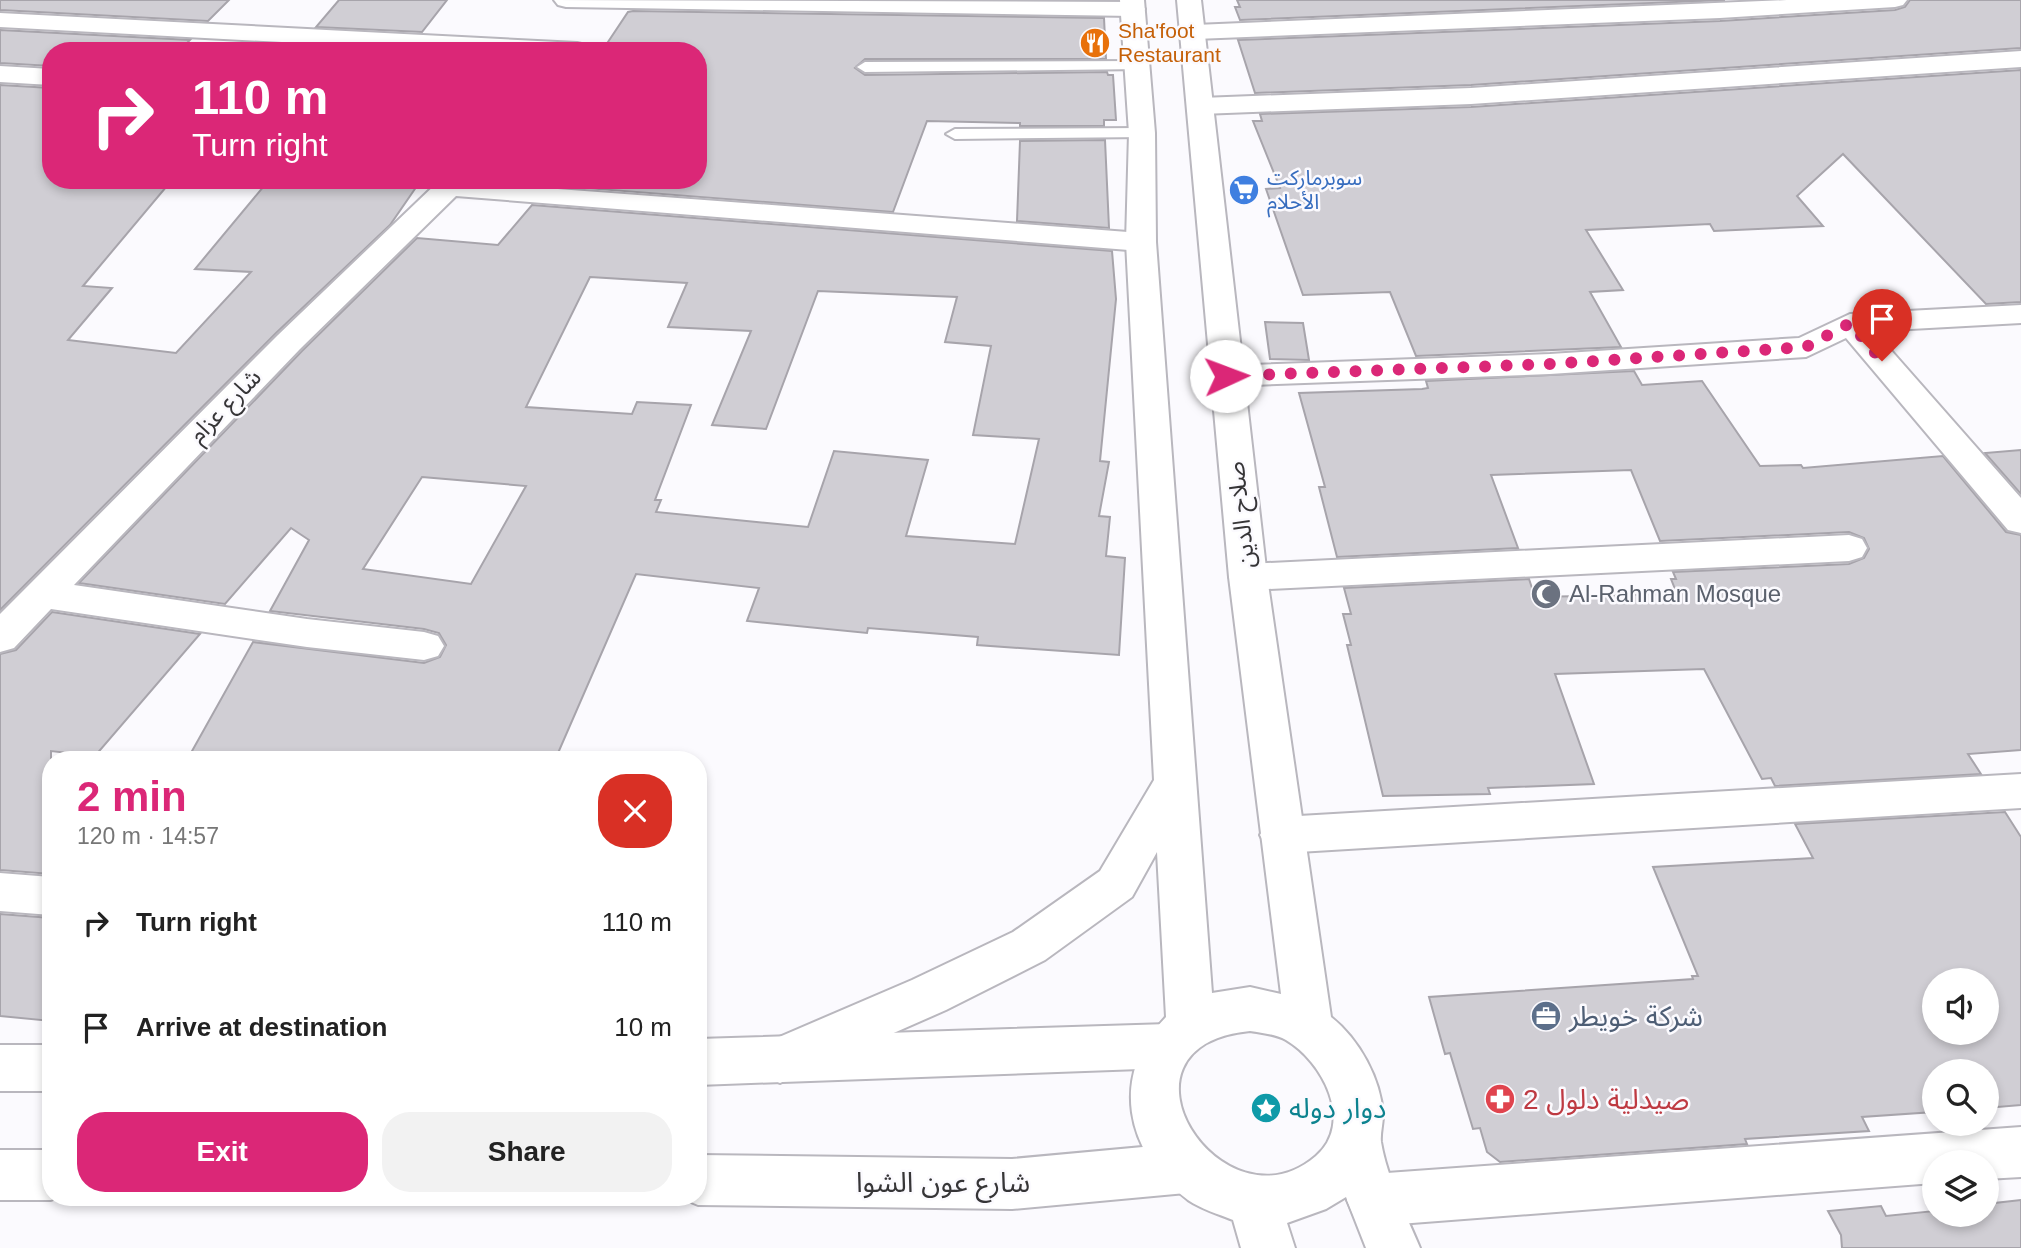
<!DOCTYPE html>
<meta charset="utf-8">
<style>
body{margin:0;font-family:Arial,"Noto Sans Arabic",sans-serif;background:#f2f2f2;color:#222;height:100vh;display:flex;flex-direction:column;font-size:26px;white-space:nowrap}
*{box-sizing:border-box;margin:0}
p{font-size:23px;color:#767676}
.icon{flex:none;width:38px;height:38px;fill:none;stroke:currentColor;stroke-width:2;stroke-linecap:round;stroke-linejoin:round}
.map{position:relative;flex:1;overflow:hidden}
.drawer{position:absolute;left:42px;top:751px;width:665px;height:455px;display:flex;flex-direction:column;background:#fff;border-radius:28px;box-shadow:0 4px 10px #0003}
.drawer>*{flex:none}
.banner{position:absolute;left:42px;top:42px;width:665px;height:147px;border-radius:28px;box-shadow:0 4px 10px #0003;background:#db2777;color:#fff;overflow:hidden}
.buttons{position:absolute;left:1922px;top:968px;display:grid;gap:14px}
.buttons a{display:grid;place-items:center;width:77px;height:77px;border-radius:50%;background:#fff;box-shadow:0 4px 10px #0003;font-size:35px}
.pin{position:absolute;display:grid;place-items:center;width:60px;height:60px;color:#fff;margin:-72px -30px;border-radius:50% 50% 50% 0;rotate:-45deg;box-shadow:0 0 7px #0007}
.pin .icon{rotate:45deg}
.me{position:absolute;width:77px;margin:-38px;rotate:88deg;stroke-linejoin:round;filter:drop-shadow(0 0 5px #0008)}
.turn{display:flex;align-items:center;gap:24px;height:147px;padding:0 35px;font-size:32px}
.turn .icon{width:91px;height:91px;stroke-width:2.5}
.turn b{display:block;font-size:49px;line-height:60px}
.round{display:grid;place-items:center;flex:none;width:74px;height:74px;border-radius:28px;background:#f2f2f2}
.headline{display:flex;align-items:center;justify-content:space-between;height:119px;padding:0 35px}
h1{font-size:42px;font-weight:700;line-height:52px;color:#db2777}
.action{display:flex;gap:14px;margin-top:auto;padding:14px 35px}
.action a{flex:1;height:80px;border-radius:28px;background:#db2777;color:#fff;font-size:28px;font-weight:700;line-height:80px;text-align:center}
.action a+a{background:#f2f2f2;color:#222}
ul{padding:0;list-style:none}
li{display:flex;align-items:center;gap:21px;height:105px;padding:0 35px}
li div{flex:1}
li b{display:block;font-size:26px}
li em{font-style:normal}
.map>svg:first-child{display:block}
</style>
<div class="map">
<svg width="2021" height="1248" viewBox="0 0 2021 1248">
<rect width="100%" height="100%" fill="#fbfafe"/>
<g fill="#d0ced4" stroke="#a7a4ab" stroke-width="2" fill-rule="evenodd">
<path d="M0 0H229L208 21 0 10Z"/>
<path d="M339 0H447L422 32 316 27Z"/>
<path d="M1237 0H1725L1240 20 1235 7H1240Z"/>
<path d="M1910 0H2021V48L1471 85 1255 93 1238 40 1720 21 1895 10 1905 7Z"/>
<path d="M633 11 1104 18 1106 59H865L855 68 865 75 1107 72 1108 75H1113L1116 120H1104V126H1020V123L927 121 893 212 585 188 591 180H698V51H602L628 12Z"/>
<path d="M0 30 190 40 179 51H51V66L0 63Z"/>
<path d="M300 46 395 51H295Z"/>
<path d="M2021 70V302L1986 304 1843 154 1797 196 1823 226 1714 231 1710 224 1586 230 1623 290 1590 292 1621 347 1416 356 1390 292 1303 295 1266 189 1280 188 1253 121H1262L1260 114 1471 107Z"/>
<path d="M0 85 51 88V180H172L83 286 112 288 68 340 176 353 251 272 195 269 269 180 419 183 390 225 276 333 0 610Z"/>
<path d="M1105 140 1109 228 1017 221 1020 141Z"/>
<path d="M532 205 1112 251 1116 299 1100 461 1109 462 1099 516 1110 517 1106 556 1125 558 1119 655 977 645 978 637 868 628 867 633 747 621 759 588 636 574 555 760H359L327 756 325 759 258 756 256 760H187L253 642 424 663 440 657 446 645 439 633 424 629 270 611 309 540 291 528 225 604 79 583 302 351 417 238 498 245ZM590 277 687 283 668 327 751 331 712 425 766 429 818 291 957 297 945 342 991 346 973 435 1039 439 1015 544 906 536 928 460 834 451 808 527 656 512 661 500H655L691 405 637 402 632 414 526 407ZM422 477 526 486 471 584 363 569Z"/>
<path d="M1265 322 1303 323 1309 360 1270 359Z"/>
<path d="M1634 371 1642 385 1702 381 1760 466 1801 465 1803 468 1943 456 2006 532 2021 535V750L1968 754 1981 774 1775 786 1771 778 1762 779 1704 669 1555 674 1594 784 1488 788 1490 794 1383 796 1347 645H1351L1343 614H1351L1344 588 1529 579 1535 597 1677 594 1671 579H1676L1673 572 1849 564 1864 558 1869 549 1864 538 1849 532 1660 541 1631 470 1491 475 1518 548 1337 557 1319 487H1325L1299 393 1422 389 1428 388 1426 381Z"/>
<path d="M2021 450V494L1985 453Z"/>
<path d="M52 612 200 634 95 756 51 751V874L0 870V654L16 650Z"/>
<path d="M2005 812 2021 837V1105L1986 1108V1071H1934V1112L1862 1117 1869 1131 1745 1139 1747 1144 1500 1162 1487 1152 1480 1128 1473 1129 1450 1053 1445 1054 1429 997 1693 979 1692 976H1698L1653 867 1813 858 1795 824ZM1934 980H1986V1032H1934Z"/>
<path d="M0 914 51 918V1021L0 1016Z"/>
<path d="M2021 1200V1248H1842L1841 1235 1828 1211 1881 1206 1886 1216 1934 1211V1214H1986V1204Z"/>
</g>
<g fill="none" stroke-linecap="round" stroke-linejoin="round">
<g stroke="#b9b7be" stroke-width="4">
<g id="service">
<path d="M1139 61 1147 66 1145 69 865 72 857 67 865 62Z"/>
<path d="M1142 128 1148 129 1151 133 1148 137 955 139 946 134 955 129Z"/>
</g>
</g>
<g stroke="#b9b7be" stroke-width="4">
<g id="minor">
<path d="M554 0 1133 2 1141 4 1145 9 1141 14 1133 16 566 7 558 5Z"/>
<path d="M1787 0H1907L1903 5 1895 7 1720 18 1195 39 1186 37 1183 32 1186 27 1195 25Z"/>
<path d="M0 13 577 43 586 45 589 50 449 51 0 27Z"/>
<path d="M2021 51V67L1471 104 1201 114 1192 112 1188 106 1192 100 1201 98 1471 88Z"/>
<path d="M0 66 51 69V85L0 82Z"/>
<path d="M440 180 1141 233 1151 236 1156 242 1151 248 1141 251 456 196 300 349 74 585 307 619 424 632 438 636 444 646 438 656 424 660 307 647 51 609 14 648 0 652V614L278 335Z"/>
<path d="M2021 305V323L1874 331 2021 498V533L2008 530 1846 338 1806 357 1550 374 1226 386 1214 383 1210 376 1214 369 1226 366 1550 354 1799 338 1850 314Z"/>
<path d="M1849 535 1862 539 1867 548 1862 557 1849 561 1248 590 1235 586 1229 577 1235 568 1248 564Z"/>
<path d="M2021 774V808L1282 853 1267 848 1260 835 1267 822 1282 817Z"/>
<path d="M0 873 51 877V915L0 911Z"/>
<path d="M2021 1127V1177L1986 1179V1162H1934V1183L1373 1226 1355 1218 1347 1200 1355 1182 1373 1174Z"/>
</g>
</g>
<g stroke="#b9b7be" stroke-width="4">
<g id="secondary">
<path d="M1168 1024 1185 1030 1192 1046 1185 1062 1168 1068 698 1085V1039Z"/>
<rect x="0" y="1045" width="51" height="46"/>
<path d="M1186 1143 1204 1150 1212 1168 1204 1186 1186 1193 1012 1209 698 1205 679 1197H698V1155L1012 1159Z"/>
<path d="M0 1150H51V1197H59L51 1200H0Z"/>
</g>
</g>
<g stroke="#b9b7be" stroke-width="4">
<path id="trunk" d="M1120 0H1144L1155 133 1156 242 1212 993 1250 987 1281 994 1229 577 1177 0H1201L1267 577 1331 1017C1359 1039 1381 1079 1383 1115 1383 1124 1380 1134 1381 1142 1387 1178 1406 1214 1420 1248H1366L1346 1197 1326 1209 1287 1223 1295 1248H1241L1233 1220C1218 1214 1201 1209 1188 1200 1125 1153 1109 1075 1166 1017L1157 852 1132 897 1045 960 946 1010 780 1083 763 1076 756 1060 763 1044 912 980 1013 932 1100 871 1154 780 1126 242 1129 133ZM1250 1031C1262 1033 1275 1034 1286 1040 1322 1061 1355 1122 1316 1156 1223 1236 1098 1046 1250 1031Z"/>
</g>
<use href="#service" fill="#fff" fill-rule="evenodd"/>
<use href="#minor" fill="#fff" fill-rule="evenodd"/>
<use href="#secondary" fill="#fff" fill-rule="evenodd"/>
<use href="#trunk" fill="#fff" fill-rule="evenodd"/>
</g>
<g fill="none" stroke-linecap="round" stroke-linejoin="round">
<path stroke="#db2777" stroke-width="12" stroke-dasharray="0 21.6" d="M1226 376 1550 364 1806 347 1850 323 1882 361"/>
</g>
<defs>
<g id="restaurant-disc" transform="scale(1.575)"><circle r="9.5" fill="#e8710a" stroke="#fbfafe"/><path d="M-5-6h1v4h1v-4h1v4h1v-4h1v5L-1.5 .5V6h-2V.5L-5-1ZM5-6V6H3V1.5H1.5Q1.5-4 5-6Z" fill="#fff"/></g>
<g id="supermarket-disc" transform="scale(1.575)"><circle r="9.5" fill="#3f7fe0" stroke="#fbfafe"/><path d="M-6-5.5h2.5l.6 2H6L4.5 2H-2.5L-4.4-4H-6ZM-1.5 3.2a1.3 1.3 0 1 0 .1 0ZM3 3.2a1.3 1.3 0 1 0 .1 0Z" fill="#fff"/></g>
<g id="mosque-disc" transform="scale(1.575)"><circle r="9.5" fill="#6b7280" stroke="#fbfafe"/><path d="M3.5-4.9A6 6 0 1 0 3.5 4.9A5 5 0 1 1 3.5-4.9Z" fill="#fff"/></g>
<g id="office-disc" transform="scale(1.575)"><circle r="9.5" fill="#5c6f8a" stroke="#fbfafe"/><path d="M-6-3h4V-5.5h4V-3h4V5H-6ZM-1-4.5V-3h2v-1.5ZM-6 0V1H6V0Z" fill="#fff"/></g>
<g id="pharmacy-disc" transform="scale(1.575)"><circle r="9.5" fill="#e0444e" stroke="#fbfafe"/><path d="M-2-6h4v4h4v4h-4v4h-4v-4h-4v-4h4Z" fill="#fff"/></g>
<g id="sight-disc" transform="scale(1.575)"><circle r="9.5" fill="#0f9aa8" stroke="#fbfafe"/><path d="M0-6L1.8-2.2L6-1.7L2.9 1.2L3.7 5.4L0 3.3L-3.7 5.4L-2.9 1.2L-6-1.7L-1.8-2.2Z" fill="#fff"/></g>
</defs>
<g fill-rule="evenodd">
<use href="#restaurant-disc" x="1095" y="43"/>
<use href="#supermarket-disc" x="1244" y="190"/>
<use href="#mosque-disc" x="1546" y="594"/>
<use href="#office-disc" x="1546" y="1016"/>
<use href="#pharmacy-disc" x="1500" y="1099"/>
<use href="#sight-disc" x="1266" y="1108"/>
</g>
<g text-anchor="middle" stroke-width="5" stroke-linejoin="round" paint-order="stroke">
<g font-size="21" fill="#c56008" stroke="#fbfafe" text-anchor="start">
<text x="1118" y="38">Sha'foot<tspan x="1118" dy="24">Restaurant</tspan></text>
</g>
<g font-size="21" fill="#366cbe" stroke="#fbfafe" text-anchor="start">
<text x="1267" y="185">سوبرماركت<tspan x="1267" dy="24">الأحلام</tspan></text>
</g>
<g font-size="24" fill="#363537" stroke="#fbfafe">
<text transform="translate(225 406) rotate(-46)" y="8">شارع عزام</text>
<text transform="translate(1241 515) rotate(-96)" y="8">صلاح الدين</text>
</g>
<g font-size="24" fill="#5b616d" stroke="#fbfafe" text-anchor="start">
<text x="1569" y="602">Al-Rahman Mosque</text>
</g>
<g font-size="28" fill="#4e5e75" stroke="#fbfafe" text-anchor="start">
<text x="1569" y="1026">شركة خويطر</text>
</g>
<g font-size="28" fill="#be3a42" stroke="#fbfafe" text-anchor="start">
<text x="1523" y="1109">صيدلية دلول 2</text>
</g>
<g font-size="28" fill="#0d838f" stroke="#fbfafe" text-anchor="start">
<text x="1289" y="1118">دوار دوله</text>
</g>
<g font-size="28" fill="#363537" stroke="#fbfafe">
<text x="943" y="1192">شارع عون الشوا</text>
</g>
</g>
</svg>
<div class="buttons">
<a><svg class="icon" aria-label="sound" viewBox="0 0 24 24"><path d="M4 9h4l5-4v14l-5-4H4zM17 9q2 3 0 6"/></svg></a>
<a><svg class="icon" aria-label="search" viewBox="0 0 24 24"><circle cx="10" cy="10" r="6"/><path d="M15 15l6 6"/></svg></a>
<a><svg class="icon" aria-label="layers" viewBox="0 0 24 24"><path d="M12 4l9 5-9 5-9-5zM3 14l9 5 9-5"/></svg></a>
</div>
<div class="pin" style="left:1882px;top:361px;background:#d93025"><svg class="icon" aria-label="arrive" viewBox="0 0 24 24"><path d="M6 21V4h12l-3 4 3 4H6"/></svg></div>
<svg class="me" style="left:1226px;top:376px" viewBox="-20 -20 40 40"><circle r="19" fill="#fff"/><path d="M0-13L10 11 0 6-10 11z" fill="#db2777"/></svg>
<div class="banner">
<div class="turn"><svg class="icon" aria-label="right" viewBox="0 0 24 24"><path d="M7 20v-9h11M14 6l5 5-5 5"/></svg><div><b>110 m</b>Turn right</div></div>
</div>
<section class="drawer">
<div class="headline"><div><h1>2 min</h1><p>120 m · 14:57</p></div><a class="round" style="background:#d93025;color:#fff"><svg class="icon" aria-label="close" viewBox="0 0 24 24"><path d="M6 6l12 12M18 6L6 18"/></svg></a></div>
<ul>
<li><svg class="icon" aria-label="right" viewBox="0 0 24 24"><path d="M7 20v-9h11M14 6l5 5-5 5"/></svg><div><b>Turn right</b></div><em>110 m</em></li>
<li><svg class="icon" aria-label="arrive" viewBox="0 0 24 24"><path d="M6 21V4h12l-3 4 3 4H6"/></svg><div><b>Arrive at destination</b></div><em>10 m</em></li>
</ul>
<div class="action"><a>Exit</a><a>Share</a></div>
</section>
</div>
